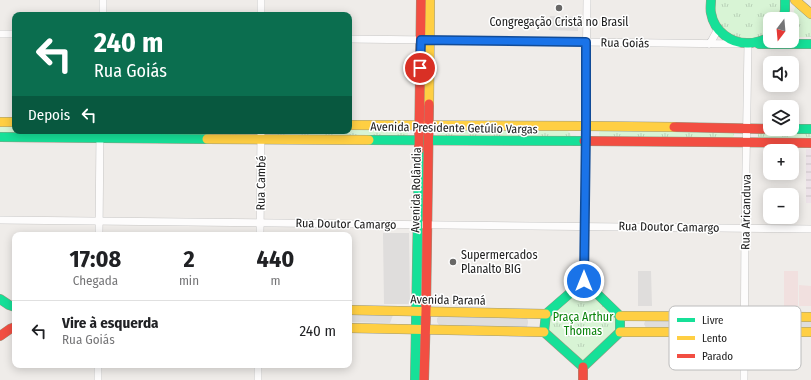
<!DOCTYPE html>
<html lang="pt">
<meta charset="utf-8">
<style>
body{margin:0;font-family:"Fira Sans Condensed",sans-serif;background:#f2f2f2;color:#202124;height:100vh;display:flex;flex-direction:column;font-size:15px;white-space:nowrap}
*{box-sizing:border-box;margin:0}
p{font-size:13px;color:#757577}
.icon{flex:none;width:22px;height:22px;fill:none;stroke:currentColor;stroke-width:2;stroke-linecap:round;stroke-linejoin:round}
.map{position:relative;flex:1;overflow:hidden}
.side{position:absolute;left:12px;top:232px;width:340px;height:136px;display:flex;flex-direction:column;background:#fff;border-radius:8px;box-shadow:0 2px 10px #0003}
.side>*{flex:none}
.banner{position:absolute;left:12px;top:12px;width:340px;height:122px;border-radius:8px;box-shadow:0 2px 10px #0003;background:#0b6e4f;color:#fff;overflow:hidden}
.needle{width:26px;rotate:196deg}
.fabs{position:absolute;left:763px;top:12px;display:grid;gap:8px}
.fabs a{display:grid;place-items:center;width:36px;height:36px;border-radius:8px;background:#fff;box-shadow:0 2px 10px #0003;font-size:20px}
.pin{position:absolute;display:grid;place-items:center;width:34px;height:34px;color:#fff;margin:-17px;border:2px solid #fff;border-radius:50%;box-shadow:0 1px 4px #0007}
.me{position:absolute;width:44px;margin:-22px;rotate:0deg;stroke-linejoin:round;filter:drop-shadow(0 0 3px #0008)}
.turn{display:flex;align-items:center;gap:14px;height:84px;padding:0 16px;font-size:18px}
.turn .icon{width:52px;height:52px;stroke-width:2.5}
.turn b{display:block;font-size:28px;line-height:34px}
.then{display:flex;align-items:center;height:38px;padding:0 16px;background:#0003;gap:8px;font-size:15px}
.eta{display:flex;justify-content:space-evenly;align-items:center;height:68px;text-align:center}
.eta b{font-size:24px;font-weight:700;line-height:28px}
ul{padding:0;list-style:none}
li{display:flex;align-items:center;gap:12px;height:60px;padding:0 16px;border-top:1px solid #e0e0e0}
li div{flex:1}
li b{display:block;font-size:15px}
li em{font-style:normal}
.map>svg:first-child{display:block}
</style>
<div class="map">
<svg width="811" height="380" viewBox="0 0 811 380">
<defs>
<pattern id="industrial-grid" width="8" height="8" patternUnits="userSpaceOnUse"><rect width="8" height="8" fill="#ece2e8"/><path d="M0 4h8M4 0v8" fill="none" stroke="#cac2c7"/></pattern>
<pattern id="park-tufts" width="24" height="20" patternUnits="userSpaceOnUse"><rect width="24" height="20" fill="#d8f4d5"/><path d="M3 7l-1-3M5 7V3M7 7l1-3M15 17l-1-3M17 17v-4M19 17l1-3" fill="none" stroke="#b9d1b7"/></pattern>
</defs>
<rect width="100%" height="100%" fill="#efece9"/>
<g fill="#f1e0df">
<rect x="784" y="271" width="14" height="35"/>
<path d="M799 285 811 286V306H799Z"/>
</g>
<rect fill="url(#industrial-grid)" x="806" y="149" width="5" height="54"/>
<g fill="url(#park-tufts)">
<path d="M714 0H782L780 19H770V33L751 41 727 34 716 20Z"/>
<path d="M796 6 811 19V37H792C792 27 791 15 796 6Z"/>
<path d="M0 126H15V131H89V133L86 134 0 133Z"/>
<path d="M349 129 406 130 408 132V135L406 137 272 135 270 133V131H349Z"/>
<path d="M438 130 568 131 570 133 571 136 568 138 439 136 437 135Z"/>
<path d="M601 130 734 133V136L731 138 600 137 599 133Z"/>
<path d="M108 131H249V134L246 136 110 134Z"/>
<path d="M759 132 811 133V139L760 138 758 137V134Z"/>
<path d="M584 281 620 316V332L583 367 544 332 546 314Z"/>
</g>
<g fill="#dfdddc">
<path d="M550 16 578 17V31L549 30Z"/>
<path d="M383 233H409L410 304H384Z"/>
<path d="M638 271H651L652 306H638Z"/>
<path d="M349 315H393L390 323 349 322Z"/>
<path d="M440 316 527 318 528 321V323L527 327 439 325 437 322V318Z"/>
<path d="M646 319H706L701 327 646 328 644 324Z"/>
<path d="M811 319V328H775L777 323 775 321Z"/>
</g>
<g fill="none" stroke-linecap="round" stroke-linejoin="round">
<g stroke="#c7c6c5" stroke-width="8">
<g id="street">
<path d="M103 15V0"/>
<path d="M261 15V0"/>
<path d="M0 34H15"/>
<path d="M349 39 739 44"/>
<path d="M709 44 712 40 718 29"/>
<path d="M0 220 811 229"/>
<path d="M99 235 100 131"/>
<path d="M260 235 261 131"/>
<path d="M584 281 587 0"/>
<path d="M98 380V365"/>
<path d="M258 380V365"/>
<path d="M744 380 745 228 748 44"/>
</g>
</g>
<g stroke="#999880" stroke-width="10">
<g id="fast">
<path d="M711 0C711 4 710 9 711 13 714 31 731 44 749 43 757 43 763 40 770 37"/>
<path d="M783 19 785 10V0"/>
<path d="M759 44H811"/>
<path d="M792 129H811"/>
<path d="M0 137 207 139"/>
<path d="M369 140 584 141"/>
<path d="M584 281 620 316V332L583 367 544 332 546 314Z"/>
<path d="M0 299 9 305 15 307"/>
<path d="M415 380 419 150"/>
</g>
</g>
<g stroke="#999880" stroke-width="10">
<g id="slow">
<path d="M795 0 811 14"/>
<path d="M429 104 430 0"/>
<path d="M0 122H15"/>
<path d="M349 125 586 126 674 127"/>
<path d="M207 139 369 140"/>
<path d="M349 310 546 314"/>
<path d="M620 316 811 317"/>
<path d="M349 328 544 332"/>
<path d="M620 332H811"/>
</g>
</g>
<g stroke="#999880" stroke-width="10">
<g id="jam">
<path d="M674 127 770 129"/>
<path d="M584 141 811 143"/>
<path d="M419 150 421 0"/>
<path d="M0 336 10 329 15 327"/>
<path d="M583 367V380"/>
<path d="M424 380 426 311 429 104"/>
</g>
</g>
<use href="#street" stroke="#fdfcfc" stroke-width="7"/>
<use href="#fast" stroke="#16e098" stroke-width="9"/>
<use href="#slow" stroke="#ffcf43" stroke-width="9"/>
<use href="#jam" stroke="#f24e42" stroke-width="9"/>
</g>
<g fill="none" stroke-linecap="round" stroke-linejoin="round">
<g stroke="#114b97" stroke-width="10">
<path id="route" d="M420 68 421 40 586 42V126L584 281"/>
</g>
<use href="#route" stroke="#1a73e8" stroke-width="7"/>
</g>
<g fill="#686766" stroke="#fff" stroke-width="1.5">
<circle cx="559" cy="8" r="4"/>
<circle cx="453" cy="262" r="4"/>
</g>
<g text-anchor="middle" stroke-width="3" stroke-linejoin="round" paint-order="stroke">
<g font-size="12" fill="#202020" stroke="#fff">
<text x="559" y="26">Congregação Cristã no Brasil</text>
<text x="461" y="259" text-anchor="start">Supermercados<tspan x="461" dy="14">Planalto BIG</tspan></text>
</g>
<g font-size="12" fill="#202020" stroke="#fff">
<text transform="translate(625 43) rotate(1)" y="4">Rua Goiás</text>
<text transform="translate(454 128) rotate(1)" y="4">Avenida Presidente Getúlio Vargas</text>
<text transform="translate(261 183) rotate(-89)" y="4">Rua Cambé</text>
<text transform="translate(416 190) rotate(-89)" y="4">Avenida Rolândia</text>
<text transform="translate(746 212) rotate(-89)" y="4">Rua Aricanduva</text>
<text transform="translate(346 224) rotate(1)" y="4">Rua Doutor Camargo</text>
<text transform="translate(669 227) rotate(1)" y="4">Rua Doutor Camargo</text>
<text transform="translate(448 300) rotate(1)" y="4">Avenida Paraná</text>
</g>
<g font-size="12" fill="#0a830b" stroke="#fff">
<text x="583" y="321">Praça Arthur<tspan x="583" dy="14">Thomas</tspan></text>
</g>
</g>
<rect x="669" y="306" width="132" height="64" rx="6" fill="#fff" stroke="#bcbcbc" stroke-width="1"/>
<rect x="677" y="318" width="18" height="4" fill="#16e098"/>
<rect x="677" y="336" width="18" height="4" fill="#ffcf43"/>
<rect x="677" y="354" width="18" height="4" fill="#f24e42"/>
<g font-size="11" fill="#202020">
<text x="702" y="324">Livre</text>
<text x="702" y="342">Lento</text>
<text x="702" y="360">Parado</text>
</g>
</svg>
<div class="fabs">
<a><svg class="needle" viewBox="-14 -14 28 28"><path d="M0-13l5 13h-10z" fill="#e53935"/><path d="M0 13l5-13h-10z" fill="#757577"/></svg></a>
<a><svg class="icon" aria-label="sound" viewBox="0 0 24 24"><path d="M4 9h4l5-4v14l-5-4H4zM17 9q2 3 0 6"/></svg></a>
<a><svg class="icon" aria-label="layers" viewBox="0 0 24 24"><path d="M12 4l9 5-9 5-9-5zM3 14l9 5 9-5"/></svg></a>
<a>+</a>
<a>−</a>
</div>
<div class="pin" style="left:420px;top:68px;background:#d93025"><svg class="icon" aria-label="arrive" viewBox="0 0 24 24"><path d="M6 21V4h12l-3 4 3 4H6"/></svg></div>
<svg class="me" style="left:584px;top:281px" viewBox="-20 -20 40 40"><circle r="17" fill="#1a73e8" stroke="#fff" stroke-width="3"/><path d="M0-11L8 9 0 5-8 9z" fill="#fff"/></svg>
<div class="banner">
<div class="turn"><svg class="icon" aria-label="left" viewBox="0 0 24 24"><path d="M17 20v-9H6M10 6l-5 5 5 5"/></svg><div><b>240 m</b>Rua Goiás</div></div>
<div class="then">Depois<svg class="icon" aria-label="left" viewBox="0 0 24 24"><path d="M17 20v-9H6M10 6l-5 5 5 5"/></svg></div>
</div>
<section class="side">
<div class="eta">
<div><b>17:08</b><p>Chegada</p></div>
<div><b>2</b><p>min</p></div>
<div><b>440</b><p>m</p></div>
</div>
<ul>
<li><svg class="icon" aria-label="left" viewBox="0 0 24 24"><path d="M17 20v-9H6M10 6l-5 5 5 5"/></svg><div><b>Vire à esquerda</b><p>Rua Goiás</p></div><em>240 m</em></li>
</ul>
</section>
</div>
